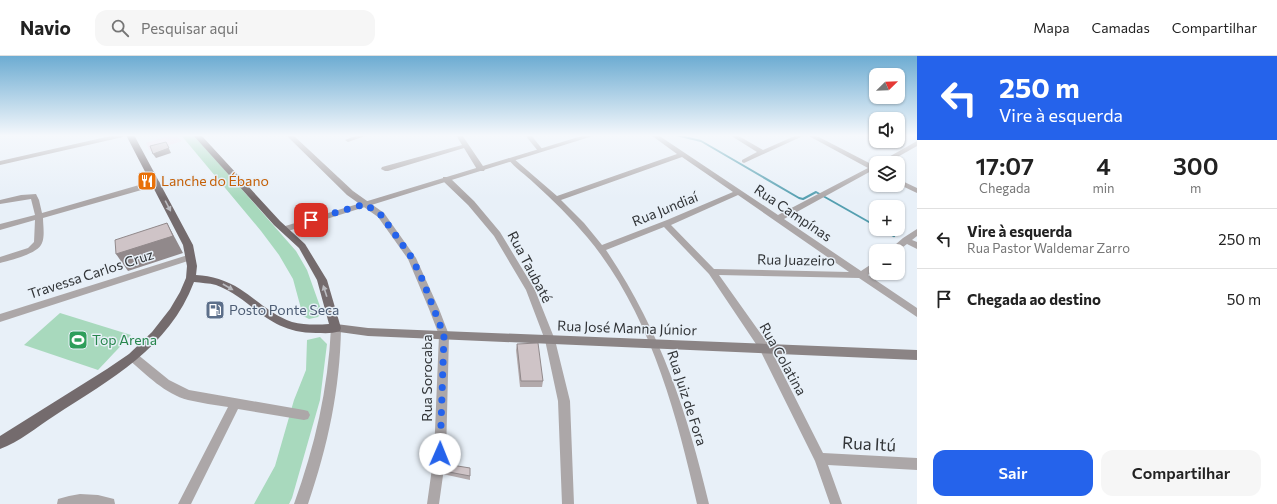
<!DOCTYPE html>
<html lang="pt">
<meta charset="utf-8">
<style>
body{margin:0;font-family:Commissioner,sans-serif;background:#f6f6f6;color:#222;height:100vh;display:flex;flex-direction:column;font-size:15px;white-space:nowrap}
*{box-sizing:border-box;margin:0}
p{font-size:13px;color:#767676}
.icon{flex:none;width:22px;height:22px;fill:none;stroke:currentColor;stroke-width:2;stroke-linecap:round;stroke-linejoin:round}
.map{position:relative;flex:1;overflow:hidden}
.details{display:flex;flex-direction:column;background:#fff;width:360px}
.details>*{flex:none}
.hud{background:#2563eb;color:#fff;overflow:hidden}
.needle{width:26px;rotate:67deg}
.tools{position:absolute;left:869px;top:12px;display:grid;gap:8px}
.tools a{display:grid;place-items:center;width:36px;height:36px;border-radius:8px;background:#fff;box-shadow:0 1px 3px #0004;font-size:20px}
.pin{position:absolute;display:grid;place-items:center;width:34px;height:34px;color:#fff;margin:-17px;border-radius:8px;box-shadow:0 2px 6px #0006}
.me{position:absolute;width:44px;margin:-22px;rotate:1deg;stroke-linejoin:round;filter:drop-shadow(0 0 3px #0008)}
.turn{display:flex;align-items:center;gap:14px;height:84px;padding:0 16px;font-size:18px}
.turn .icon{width:52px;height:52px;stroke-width:2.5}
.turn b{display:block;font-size:28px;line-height:34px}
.eta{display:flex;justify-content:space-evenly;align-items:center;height:68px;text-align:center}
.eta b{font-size:24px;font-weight:600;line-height:28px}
.cta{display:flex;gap:8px;margin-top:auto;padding:8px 16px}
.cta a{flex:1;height:46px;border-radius:12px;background:#2563eb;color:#fff;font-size:16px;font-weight:600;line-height:46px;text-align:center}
.cta a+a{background:#f6f6f6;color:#222}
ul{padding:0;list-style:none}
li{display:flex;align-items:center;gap:12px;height:60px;padding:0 16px;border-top:1px solid #e0e0e0}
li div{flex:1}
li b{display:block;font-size:15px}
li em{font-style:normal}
header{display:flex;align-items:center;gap:24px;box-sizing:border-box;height:56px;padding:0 20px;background:#fff;border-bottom:1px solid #e0e0e0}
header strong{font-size:19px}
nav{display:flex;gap:22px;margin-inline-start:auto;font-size:14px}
.search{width:280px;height:36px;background:#f6f6f6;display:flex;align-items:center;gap:10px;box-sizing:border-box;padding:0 14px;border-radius:12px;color:#767676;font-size:15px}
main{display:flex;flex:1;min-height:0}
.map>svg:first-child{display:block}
</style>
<header>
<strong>Navio</strong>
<div class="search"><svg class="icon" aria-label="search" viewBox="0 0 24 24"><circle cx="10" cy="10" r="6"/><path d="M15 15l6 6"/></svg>Pesquisar aqui</div>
<nav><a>Mapa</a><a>Camadas</a><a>Compartilhar</a></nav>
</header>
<main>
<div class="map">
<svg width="917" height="448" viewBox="0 0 917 448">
<rect width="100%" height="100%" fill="#e8f0f8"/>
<path fill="#f2deee" d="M170 79H176L182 85 150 95 146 87Z"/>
<g fill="#a8d9bd">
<path d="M181 79H194L296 195 307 214 322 256 318 261 309 263 303 260 293 223 279 199 261 175Z"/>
<path d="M60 257 131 279 98 314 24 289Z"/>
<path d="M320 281 327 288 320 344 292 442 289 448H254L275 410 294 344 306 314 307 284Z"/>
</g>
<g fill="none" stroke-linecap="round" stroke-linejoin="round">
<g stroke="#549fb0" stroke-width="2">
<path d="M676 79 701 85 799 142 803 143 816 136 876 170"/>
<path d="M881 173 887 176"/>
</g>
<path stroke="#549fb0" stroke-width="2.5" d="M885 175 894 180"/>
<g fill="#aca7a8" fill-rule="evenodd">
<path d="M115 79H126L123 81 0 109V105Z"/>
<path d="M286 79H293L353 135 384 157 416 202 439 253 449 279 446 398 439 448H427L434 398 439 279 429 253 408 203 378 161 347 139Z"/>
<path d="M358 79H368L348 86 345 84Z"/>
<path d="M456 79H462L485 113 484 115H478L464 92 388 115H385L381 113 382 111 462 89Z"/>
<path d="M525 79H531L543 94 542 95H538Z"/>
<path d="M651 79H658L778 159 868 112 807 79H815L873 109 876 108V115L873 114 784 163 861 215 876 205V213L868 219 917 252V261L859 222 719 219 768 288 823 397 917 402V414L828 409 842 448H830L815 405 760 294 709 218 664 171 606 194C660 274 687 355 709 448H697C676 355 649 255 587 181 571 162 553 144 534 127 526 119 515 112 508 103L509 102H513L557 140 677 98ZM682 101 733 136 667 164 602 189 584 167 561 144ZM738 139 849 216 714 213 671 169Z"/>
<path d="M730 79H737L763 94 797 79H805L744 107 742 106V104L757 96Z"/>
<path d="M917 85V90L887 107H878Z"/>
<path d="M443 121H449L474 145 500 176 535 234 555 284 570 345 574 448H562L558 345 545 284 526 234 494 180 468 149 443 125Z"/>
<path d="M898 123 917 132V137L898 128Z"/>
<path d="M153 125H159L160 127 159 129 43 162C43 169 45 180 42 187 38 198 11 204 0 207V201L28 192 34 186 35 164 0 174V168L35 159 31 143 0 148V144L21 139 36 138 39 144 42 157Z"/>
<path d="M917 173V180L912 184 917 186V193L907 188 898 195H888L903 182Z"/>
<path d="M191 198 194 199 195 201 194 203 0 266V258Z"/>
<path d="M133 297 137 298 169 324 189 334 304 354 308 355 310 359 308 363 304 364 238 353 191 448H178L228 351C215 349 201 347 188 344 165 338 147 319 129 304L128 301 129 298Z"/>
<path d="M80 438 98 439 114 443 115 448H57L58 443 69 440Z"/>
</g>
<g fill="#aca7a8" fill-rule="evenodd">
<path d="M585 79H596L288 175H282L280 173 282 171Z"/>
<path d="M336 268 340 269 341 272C340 333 328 390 308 448H294C315 390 328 333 331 272L332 269Z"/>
</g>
<path fill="#8b8485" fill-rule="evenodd" d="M336 268 368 272 917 294V304L368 280 332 275 331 272 332 269Z"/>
<path fill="#746b6d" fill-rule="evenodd" d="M126 79H134L193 189 197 210 196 219C212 220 226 224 240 233 257 244 272 259 292 266 304 269 317 269 329 268L317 224 299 192 274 169 193 79H201L280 165 305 188 327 224 341 272 340 275C332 278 324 277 316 277 266 277 254 243 216 229 209 227 201 227 194 226 169 292 111 323 54 360 37 371 19 386 0 393V380L107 313 129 298 152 276 170 253 180 236 186 222 187 210 183 189Z"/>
</g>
<g fill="#b2a9ab">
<path d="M517 288 543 325 542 331H520L516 294Z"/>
<path d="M470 412V424L438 417V414Z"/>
</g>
<g fill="#91898b">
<path d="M166 86 171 97 156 102 153 98Z"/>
<path d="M167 167 183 197 128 215 116 198Z"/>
</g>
<g fill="#cfc4c7" stroke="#91898b">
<path d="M166 86 169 92 153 98 150 90Z"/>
<path d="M167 167 173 180 116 198 115 184Z"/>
<path d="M538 287 543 325H521L517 288Z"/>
<path d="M439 407 470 412V420L438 414Z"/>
</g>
<defs><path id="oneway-solid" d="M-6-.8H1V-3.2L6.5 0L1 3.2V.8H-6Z"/></defs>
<g fill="#babbc0">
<use href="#oneway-solid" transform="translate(168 150) rotate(62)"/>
<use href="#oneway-solid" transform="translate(228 231) rotate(30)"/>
<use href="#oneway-solid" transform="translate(325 235) rotate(-108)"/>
</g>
<linearGradient id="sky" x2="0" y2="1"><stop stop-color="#6dacd2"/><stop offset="0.56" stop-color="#f5f8fc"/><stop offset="1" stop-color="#f5f8fc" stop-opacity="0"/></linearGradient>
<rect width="917" height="142" fill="url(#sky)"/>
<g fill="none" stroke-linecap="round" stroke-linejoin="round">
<path stroke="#2563eb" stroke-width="7" stroke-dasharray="0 12.6" d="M311 164 365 148 381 159 412 202 423 225 444 279 440 398"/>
</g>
<defs>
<g id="restaurant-square" transform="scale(1)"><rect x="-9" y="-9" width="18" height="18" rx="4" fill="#e8710a" stroke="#e8f0f8"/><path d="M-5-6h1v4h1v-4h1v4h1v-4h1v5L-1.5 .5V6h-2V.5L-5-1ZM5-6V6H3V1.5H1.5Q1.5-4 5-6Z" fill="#fff"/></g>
<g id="fuel-square" transform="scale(1)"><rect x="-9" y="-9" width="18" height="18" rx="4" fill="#5c6f8a" stroke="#e8f0f8"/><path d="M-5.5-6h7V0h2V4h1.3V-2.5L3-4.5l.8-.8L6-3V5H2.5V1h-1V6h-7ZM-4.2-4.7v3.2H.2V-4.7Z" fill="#fff"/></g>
<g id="stadium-square" transform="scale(1)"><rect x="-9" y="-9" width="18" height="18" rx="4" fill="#2e9e5b" stroke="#e8f0f8"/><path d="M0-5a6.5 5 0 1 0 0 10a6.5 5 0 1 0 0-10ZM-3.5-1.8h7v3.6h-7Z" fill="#fff"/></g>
</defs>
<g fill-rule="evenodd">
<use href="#restaurant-square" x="147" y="125"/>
<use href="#fuel-square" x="215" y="254"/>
<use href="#stadium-square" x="78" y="284"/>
</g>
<g text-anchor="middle" stroke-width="3" stroke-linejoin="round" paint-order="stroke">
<g font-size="14" fill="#c56008" stroke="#e8f0f8" text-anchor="start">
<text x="161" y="130">Lanche do Ébano</text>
</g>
<g font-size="14" fill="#313437" stroke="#e8f0f8">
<text transform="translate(665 153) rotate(-22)" y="5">Rua Jundiaí</text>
<text transform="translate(793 157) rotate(34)" y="5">Rua Campínas</text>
<text transform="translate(796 204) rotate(1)" y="5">Rua Juazeiro</text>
<text transform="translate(530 211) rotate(62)" y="5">Rua Taubaté</text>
<text transform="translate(91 218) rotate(-18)" y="5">Travessa Carlos Cruz</text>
<text transform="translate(627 272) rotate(2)" y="5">Rua José Manna Júnior</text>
<text transform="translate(783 303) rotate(61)" y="5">Rua Colatina</text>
<text transform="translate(427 322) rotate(-90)" y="5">Rua Sorocaba</text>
<text transform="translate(687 342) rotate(72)" y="5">Rua Juiz de Fora</text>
</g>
<g font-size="14" fill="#4e5e75" stroke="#e8f0f8" text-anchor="start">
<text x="229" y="259">Posto Ponte Seca</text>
</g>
<g font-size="14" fill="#27864d" stroke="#e8f0f8" text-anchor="start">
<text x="92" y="289">Top Arena</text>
</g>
<g font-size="17" fill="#313437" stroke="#e8f0f8">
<text transform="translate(869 388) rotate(3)" y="6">Rua Itú</text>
</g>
</g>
</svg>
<div class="tools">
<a><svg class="needle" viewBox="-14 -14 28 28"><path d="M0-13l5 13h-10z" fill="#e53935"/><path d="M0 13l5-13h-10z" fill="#767676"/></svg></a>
<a><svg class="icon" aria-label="sound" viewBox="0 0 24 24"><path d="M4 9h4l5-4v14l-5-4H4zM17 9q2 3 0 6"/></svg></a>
<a><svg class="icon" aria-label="layers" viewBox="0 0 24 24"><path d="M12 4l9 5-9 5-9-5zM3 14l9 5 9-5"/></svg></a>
<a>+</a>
<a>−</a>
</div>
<div class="pin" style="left:311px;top:164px;background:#d93025"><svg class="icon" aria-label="arrive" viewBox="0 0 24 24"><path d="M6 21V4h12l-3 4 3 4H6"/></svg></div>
<svg class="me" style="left:440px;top:398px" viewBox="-20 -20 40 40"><circle r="19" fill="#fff"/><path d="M0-13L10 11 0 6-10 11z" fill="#2563eb"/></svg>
</div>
<section class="details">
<div class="hud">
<div class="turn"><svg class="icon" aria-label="left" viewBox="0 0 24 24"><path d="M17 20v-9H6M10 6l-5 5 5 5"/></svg><div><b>250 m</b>Vire à esquerda</div></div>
</div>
<div class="eta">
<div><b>17:07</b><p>Chegada</p></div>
<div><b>4</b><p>min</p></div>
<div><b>300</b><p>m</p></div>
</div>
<ul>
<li><svg class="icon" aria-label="left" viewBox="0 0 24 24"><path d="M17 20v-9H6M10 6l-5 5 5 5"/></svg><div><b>Vire à esquerda</b><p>Rua Pastor Waldemar Zarro</p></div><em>250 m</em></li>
<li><svg class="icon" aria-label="arrive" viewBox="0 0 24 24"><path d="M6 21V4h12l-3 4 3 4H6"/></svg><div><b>Chegada ao destino</b></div><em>50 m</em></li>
</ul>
<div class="cta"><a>Sair</a><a>Compartilhar</a></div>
</section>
</main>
